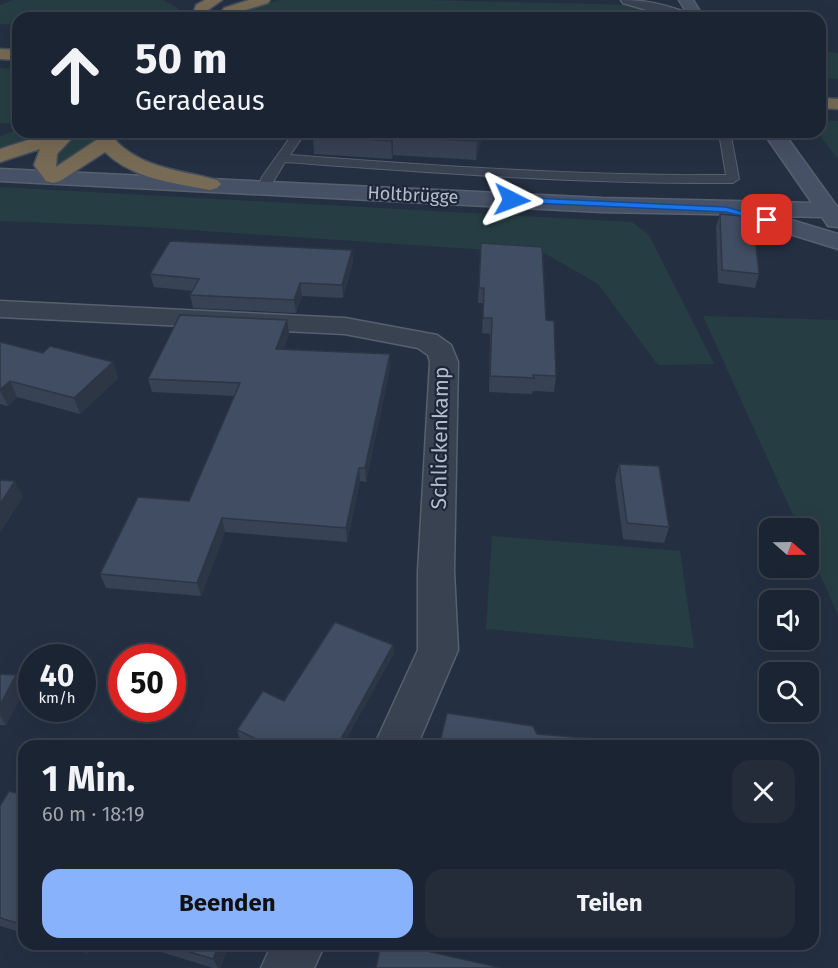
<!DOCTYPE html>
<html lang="de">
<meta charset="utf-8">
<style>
body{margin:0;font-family:"Fira Sans",sans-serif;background:#242c3a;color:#f1f3f6;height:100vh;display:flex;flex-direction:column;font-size:22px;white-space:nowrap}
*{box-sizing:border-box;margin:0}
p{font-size:20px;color:#a0a4ac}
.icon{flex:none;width:33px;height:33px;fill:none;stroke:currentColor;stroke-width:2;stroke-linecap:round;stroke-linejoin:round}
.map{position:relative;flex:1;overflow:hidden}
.side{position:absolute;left:18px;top:740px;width:801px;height:210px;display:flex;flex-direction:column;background:#1b2432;border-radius:18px;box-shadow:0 6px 24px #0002,0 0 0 2px #39414d}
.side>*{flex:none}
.top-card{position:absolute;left:12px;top:12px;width:814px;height:126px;border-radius:18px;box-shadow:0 6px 24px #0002,0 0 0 2px #39414d;background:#1b2432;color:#f1f3f6;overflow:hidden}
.needle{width:39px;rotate:110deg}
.controls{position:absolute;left:759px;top:518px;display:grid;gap:12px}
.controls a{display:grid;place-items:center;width:60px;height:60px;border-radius:12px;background:#1b2432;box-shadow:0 6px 24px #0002,0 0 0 2px #39414d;font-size:30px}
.speed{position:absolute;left:18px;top:644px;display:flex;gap:12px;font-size:30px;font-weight:700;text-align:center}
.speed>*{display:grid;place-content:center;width:78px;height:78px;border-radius:50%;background:#1b2432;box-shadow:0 6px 24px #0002,0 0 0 2px #39414d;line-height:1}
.speed small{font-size:15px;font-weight:400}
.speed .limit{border:9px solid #d22;background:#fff;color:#111}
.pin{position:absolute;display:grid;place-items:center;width:51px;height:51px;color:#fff;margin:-26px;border-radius:12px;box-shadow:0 3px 9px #0006}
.me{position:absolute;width:66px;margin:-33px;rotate:93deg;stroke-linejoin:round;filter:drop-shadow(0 0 4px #0008)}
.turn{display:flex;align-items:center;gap:21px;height:126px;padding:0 24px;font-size:27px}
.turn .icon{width:78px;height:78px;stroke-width:2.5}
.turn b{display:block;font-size:42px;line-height:51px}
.round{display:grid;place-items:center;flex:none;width:63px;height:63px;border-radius:18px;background:#242c3a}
.headline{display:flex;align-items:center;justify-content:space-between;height:102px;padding:0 24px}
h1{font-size:36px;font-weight:700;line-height:45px}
.primary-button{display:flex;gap:12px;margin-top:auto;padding:12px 24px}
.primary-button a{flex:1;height:69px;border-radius:18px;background:#89b2fd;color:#111;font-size:24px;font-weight:700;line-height:69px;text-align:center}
.primary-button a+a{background:#242c3a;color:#f1f3f6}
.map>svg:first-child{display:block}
</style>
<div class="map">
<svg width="838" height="968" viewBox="0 0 838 968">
<rect width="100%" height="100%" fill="#243042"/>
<g fill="#263e43">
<path d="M14 0H163L178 8V18H18V25L0 24V5Z"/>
<path d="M280 0H422L635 5 667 13 673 18H237L252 8Z"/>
<path d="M820 51 838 53V79L821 78Z"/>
<path d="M0 68 18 69V124L0 123Z"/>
<path d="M821 120 838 121V159L817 132H820Z"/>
<path d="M18 129V132H48L17 145 0 147V136Z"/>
<path d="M83 132H102C97 145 71 163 57 163V154L70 140Z"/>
<path d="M0 187 632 222 649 235 714 364 658 365 598 284 546 254 132 226 0 221Z"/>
<path d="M703 316 838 320V615L809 550 808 528H799Z"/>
<path d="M492 536 680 551 694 648 486 629Z"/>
</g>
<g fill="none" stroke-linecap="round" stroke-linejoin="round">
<g stroke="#57606f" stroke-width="2">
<path id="lane" d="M294 132H306L290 155C435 166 580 176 726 175L720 139 678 135 672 132 725 133 731 136 739 179 733 183C583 184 434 173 285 162L268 190H260L258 187 262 177Z"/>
</g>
<g stroke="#57606f" stroke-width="3">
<g id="street">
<path d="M621 0C647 0 668 5 692 15L694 18H674L623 3Z"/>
<path d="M0 301 345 318 437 335 451 345 458 362 454 571 458 650 417 746H374L418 650V571L430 362 428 355 418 348 345 334 0 317Z"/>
<path d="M272 944H325L314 968H261Z"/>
</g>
</g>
<g stroke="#57606f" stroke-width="3">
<g id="secondary">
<path d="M679 0H693L704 18H690Z"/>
<path d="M763 132H783L838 208V227L828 226 822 217 778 216 838 234V249L761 225 758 220 761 215 602 212 0 181V169L602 198 812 203Z"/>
</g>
</g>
<g stroke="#434d5c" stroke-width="3">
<g id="highway">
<path d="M205 0H222L208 10 206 18H192L196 5Z"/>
<path d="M249 0H270L268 3 229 15 222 11 224 8Z"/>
<path d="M0 49 18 50V60L0 59Z"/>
<path d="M820 98 838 99V109L820 108Z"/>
<path d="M53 132H74L76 134 57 154 56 167 98 139 101 132H121L116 141C144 169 181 170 217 180L221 184 217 188 210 190C175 183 132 179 105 152L60 181 53 183 46 181 34 165 40 149 0 162V149Z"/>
</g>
</g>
<use href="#lane" fill="#394251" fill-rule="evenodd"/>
<use href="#street" fill="#394251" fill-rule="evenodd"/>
<use href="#secondary" fill="#475165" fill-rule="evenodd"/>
<use href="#highway" fill="#786b55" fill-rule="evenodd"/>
</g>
<g fill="#374254">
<path d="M484 132 476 160 393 155 392 159 314 154 313 136Z"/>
<path d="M720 214 759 274 755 288 718 283 716 227Z"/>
<path d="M481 243 546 320 556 376 554 392 533 391 532 394 489 392 490 334 482 333 483 303H478Z"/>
<path d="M353 262 343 298 302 296 296 313 193 308 190 295 192 291 154 287 150 274Z"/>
<path d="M287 320 289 333 283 350 390 368 366 482 360 481 347 542 225 532 201 596 106 588 100 574 189 501 234 396 152 392 148 379Z"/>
<path d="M0 342 43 353 113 362 118 378 80 414 17 397 8 406 0 404Z"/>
<path d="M619 464 669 527 664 543 623 539 615 480Z"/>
<path d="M394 653 342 746H257L239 737 237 730 284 701Z"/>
<path d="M0 674 16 675 25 689 6 725H0Z"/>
<path d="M24 795V933L0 926V806Z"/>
<path d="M57 944H92L87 953Z"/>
<path d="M135 944H230L220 968H213Z"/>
</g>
<g fill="#2d3645">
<path d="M480 132H484L476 160 477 141Z"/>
<path d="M393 137V155L392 159 391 141Z"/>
<path d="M352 250 353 262 343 298 342 285Z"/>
<path d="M300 283 302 296 296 313 294 300Z"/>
<path d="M287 320 289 333 278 363 276 349Z"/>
<path d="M390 354V368L366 482 365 468Z"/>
<path d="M113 362 118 378 80 414 74 398Z"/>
<path d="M10 381 17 397 8 406 0 390Z"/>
<path d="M359 468 360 481 347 542 346 528Z"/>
<path d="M15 481 23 497 0 533V504Z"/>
<path d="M222 518 225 532 201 596 197 583Z"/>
<path d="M393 645 394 653 342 746H337Z"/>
<path d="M16 675 25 689 6 725 0 716V705Z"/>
<path d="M79 944H92L87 953Z"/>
<path d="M219 944H230L220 968H218L213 959Z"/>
</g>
<g fill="#404d62" stroke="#2d3645" stroke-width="1.5">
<path d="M315 132H480L477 141 393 137 391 141 313 136Z"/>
<path d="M720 214 753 217 759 274 722 270Z"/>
<path d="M170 241 352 250 342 285 300 283 294 300 190 295 199 279 150 274Z"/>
<path d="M481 243 542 247 546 320 554 321 556 376 533 375 534 378 490 376 492 318H483L484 288H479Z"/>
<path d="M180 315 287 320 276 349 390 354 365 468H359L346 528 222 518 197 583 100 574 138 497 189 501 240 383 148 379Z"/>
<path d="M0 342 43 353 50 346 113 362 74 398 10 381 0 390Z"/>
<path d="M619 464 659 466 669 527 627 523Z"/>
<path d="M0 480 15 481 0 504Z"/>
<path d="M335 622 393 645 337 746H271L237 730 263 691 284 701Z"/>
<path d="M0 674 16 675 0 705Z"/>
<path d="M447 713 533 726 537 734 598 739 644 746H439Z"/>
<path d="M9 791 24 795V925L0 918V806Z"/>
<path d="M162 944H219L213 959Z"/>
<path d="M381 944H396L502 968H376Z"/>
</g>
<path fill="#1a73e8" stroke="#114b97" stroke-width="1.5" d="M512 197 726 207 772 220 767 222 726 212 509 202 507 200Z"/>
<g text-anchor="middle" stroke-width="4.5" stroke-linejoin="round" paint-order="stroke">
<g font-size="18" fill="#b5bdcc" stroke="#1d2737">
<text transform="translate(413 195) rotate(3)" y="6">Holtbrügge</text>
</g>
<g font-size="21" fill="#b5bdcc" stroke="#1d2737">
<text transform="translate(440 438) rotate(-89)" y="7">Schlickenkamp</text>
</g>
</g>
</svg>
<div class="controls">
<a><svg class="needle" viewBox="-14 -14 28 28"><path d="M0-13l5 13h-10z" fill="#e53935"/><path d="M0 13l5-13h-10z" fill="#a0a4ac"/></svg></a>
<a><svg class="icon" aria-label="sound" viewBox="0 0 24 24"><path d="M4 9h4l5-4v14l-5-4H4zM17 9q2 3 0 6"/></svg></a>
<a><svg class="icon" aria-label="search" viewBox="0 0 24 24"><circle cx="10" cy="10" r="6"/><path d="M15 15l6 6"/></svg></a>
</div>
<div class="speed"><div>40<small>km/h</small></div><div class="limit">50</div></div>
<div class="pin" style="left:767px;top:220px;background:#d93025"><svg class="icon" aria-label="arrive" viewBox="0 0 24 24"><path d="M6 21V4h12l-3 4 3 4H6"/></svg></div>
<svg class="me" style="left:512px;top:200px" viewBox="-20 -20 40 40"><path d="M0-17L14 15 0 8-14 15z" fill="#1a73e8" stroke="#fff" stroke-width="4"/></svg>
<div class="top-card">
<div class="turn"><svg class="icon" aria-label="ahead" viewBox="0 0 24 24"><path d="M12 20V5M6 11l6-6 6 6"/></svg><div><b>50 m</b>Geradeaus</div></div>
</div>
<section class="side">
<div class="headline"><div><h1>1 Min.</h1><p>60 m · 18:19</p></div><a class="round"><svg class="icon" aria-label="close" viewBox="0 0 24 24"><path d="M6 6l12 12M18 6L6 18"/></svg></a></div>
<div class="primary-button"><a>Beenden</a><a>Teilen</a></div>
</section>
</div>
